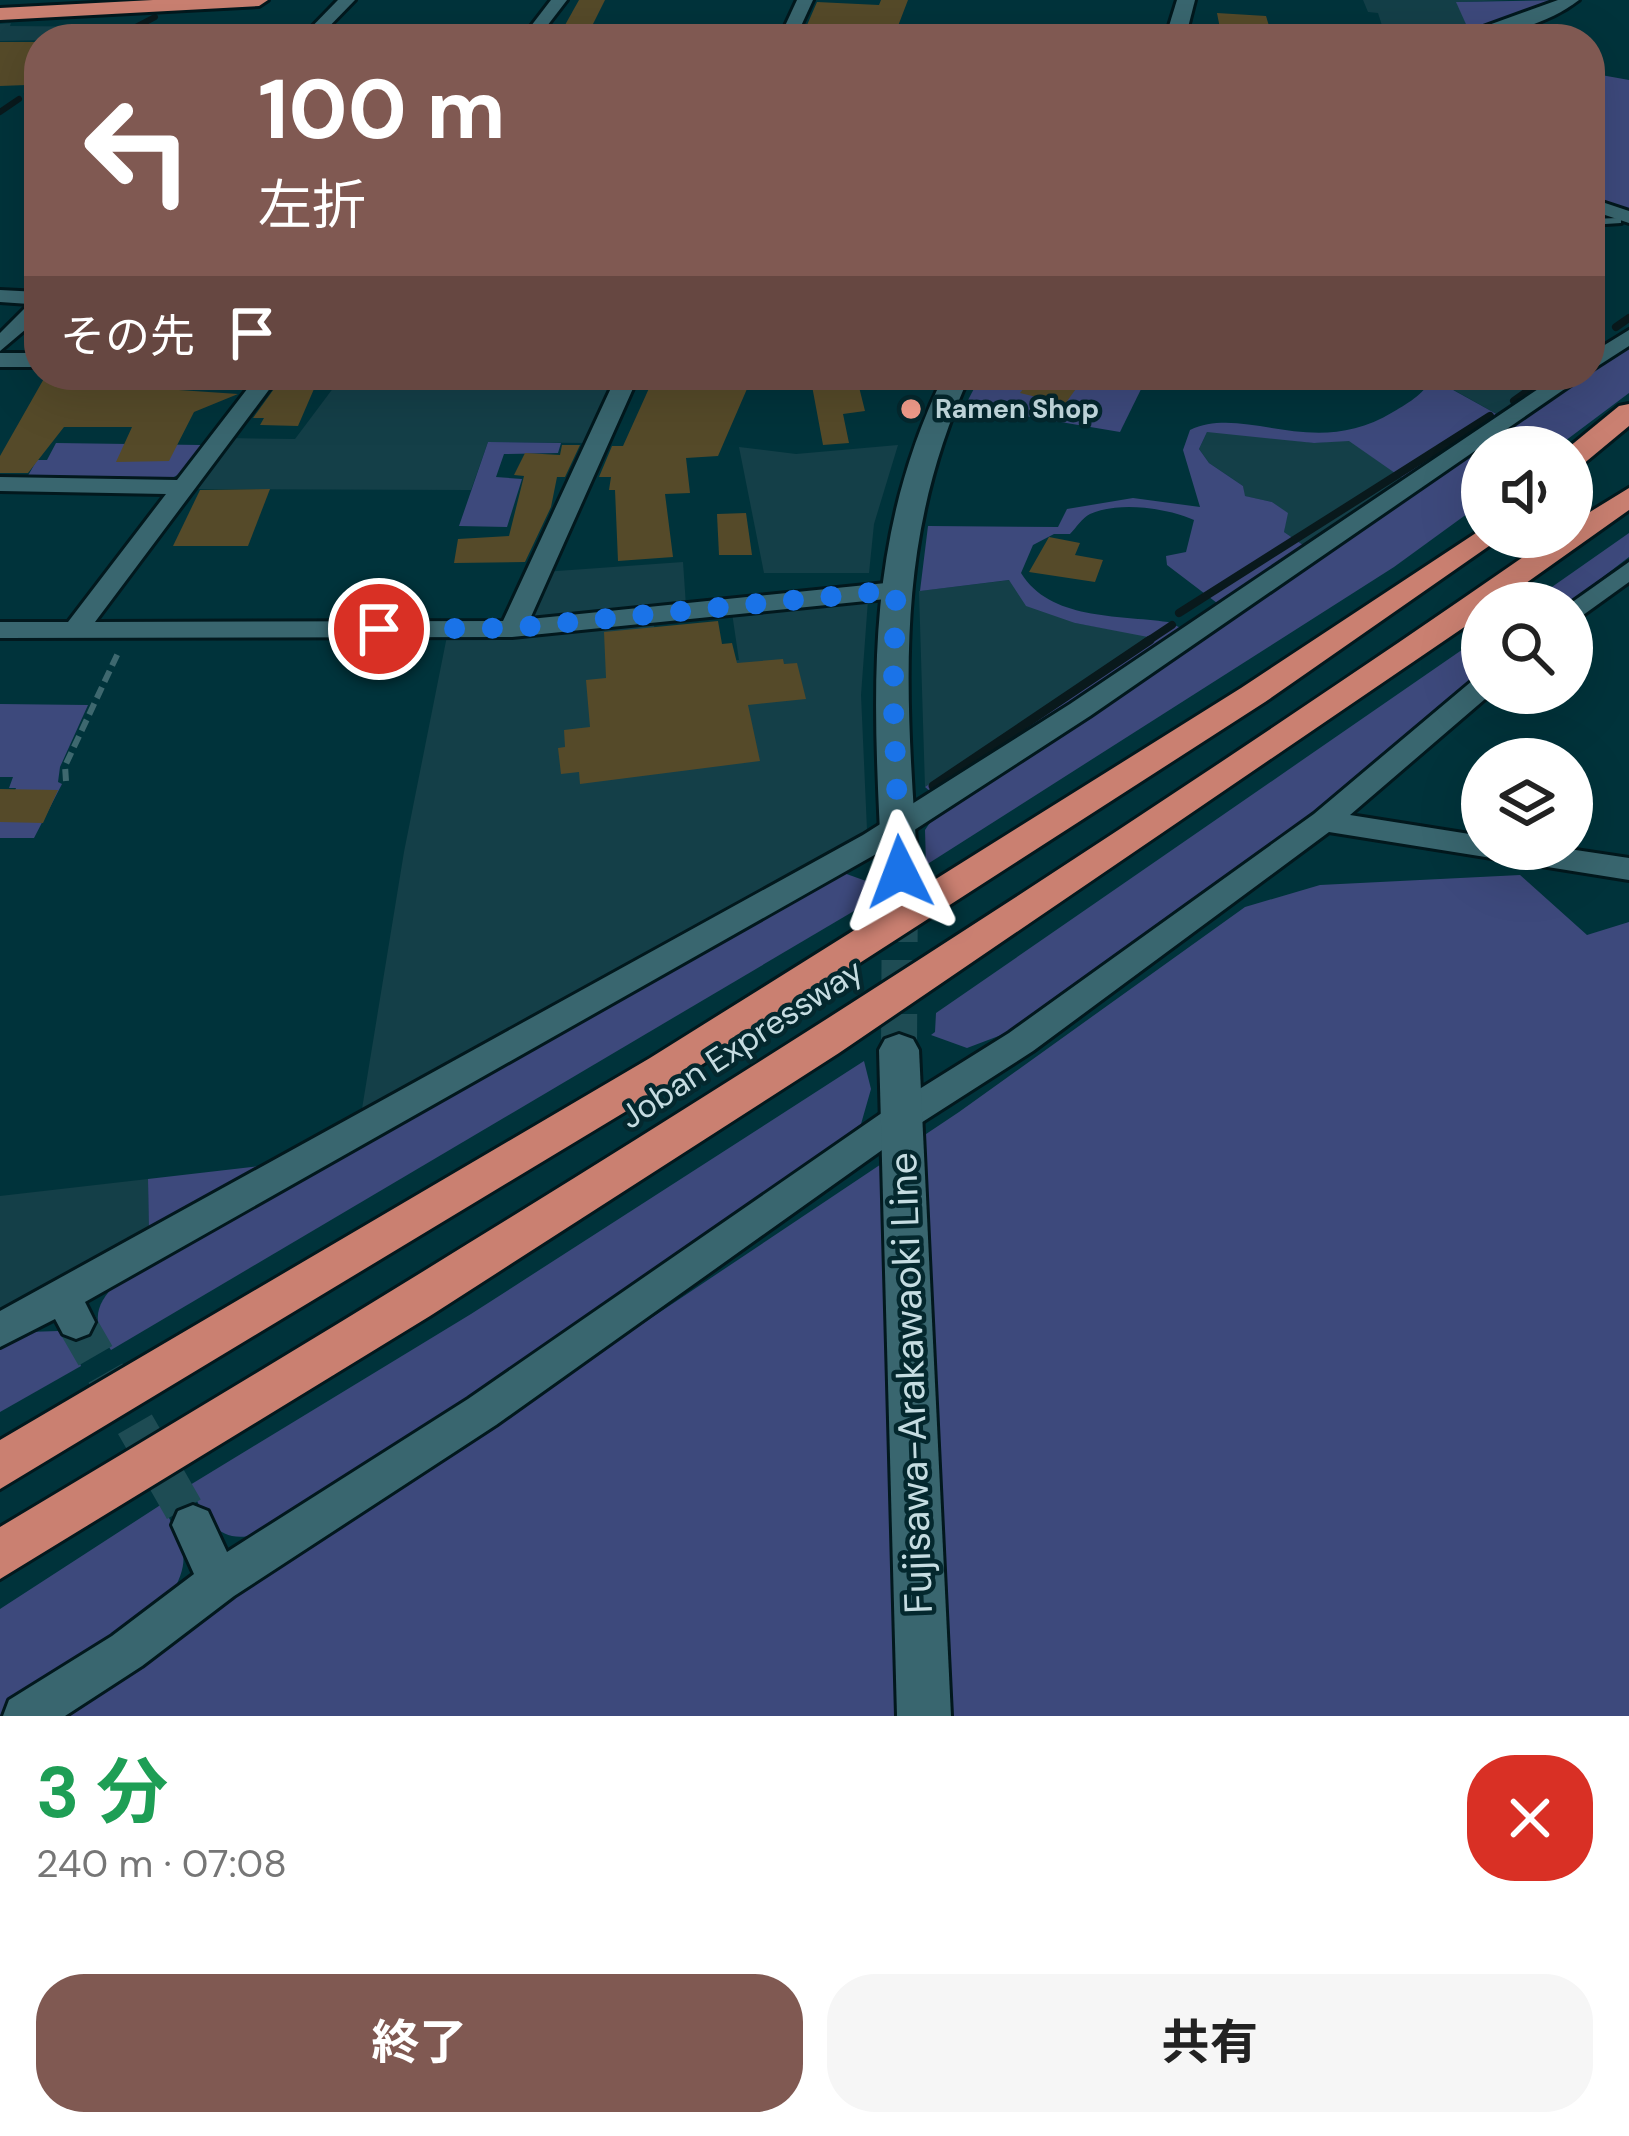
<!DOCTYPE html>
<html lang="ja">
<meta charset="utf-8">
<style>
body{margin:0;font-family:"DM Sans","Noto Sans JP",sans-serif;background:#f6f6f6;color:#222;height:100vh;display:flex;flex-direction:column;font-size:45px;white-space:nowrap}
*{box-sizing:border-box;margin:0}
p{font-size:39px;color:#767676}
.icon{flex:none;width:66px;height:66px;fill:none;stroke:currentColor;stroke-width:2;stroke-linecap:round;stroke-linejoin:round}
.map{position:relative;height:1716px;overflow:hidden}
.sheet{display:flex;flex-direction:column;background:#fff;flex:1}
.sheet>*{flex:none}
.top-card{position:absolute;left:24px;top:24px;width:1581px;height:366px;border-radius:48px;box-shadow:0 12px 48px #0002;background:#805952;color:#fff;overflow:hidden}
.tools{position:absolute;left:1461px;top:426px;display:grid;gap:24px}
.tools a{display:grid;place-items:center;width:132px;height:132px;border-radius:50%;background:#fff;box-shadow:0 12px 48px #0002;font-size:60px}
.pin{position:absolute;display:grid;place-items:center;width:102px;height:102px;color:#fff;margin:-51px;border:6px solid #fff;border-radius:50%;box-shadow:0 3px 12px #0007}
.me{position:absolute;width:132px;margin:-66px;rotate:357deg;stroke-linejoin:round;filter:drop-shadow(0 0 9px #0008)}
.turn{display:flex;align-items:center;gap:42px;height:252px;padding:0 36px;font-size:54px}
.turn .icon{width:156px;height:156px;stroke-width:2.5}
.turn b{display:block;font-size:84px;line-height:102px}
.then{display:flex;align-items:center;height:114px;padding:0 36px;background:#0003;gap:24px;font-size:45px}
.round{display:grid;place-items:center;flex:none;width:126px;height:126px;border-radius:48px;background:#f6f6f6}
.overview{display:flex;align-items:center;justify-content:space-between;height:204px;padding:0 36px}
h1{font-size:72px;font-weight:700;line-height:90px;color:#1e9e55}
.cta{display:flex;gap:24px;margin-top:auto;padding:24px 36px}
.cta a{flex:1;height:138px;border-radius:48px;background:#805952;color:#fff;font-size:48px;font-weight:700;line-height:138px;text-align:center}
.cta a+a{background:#f6f6f6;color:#222}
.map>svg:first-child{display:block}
</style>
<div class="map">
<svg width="1629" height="1716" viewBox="0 0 1629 1716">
<rect width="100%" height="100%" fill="#00333b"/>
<g fill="#143f48">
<path d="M1363 0H1511L1457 2 1469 31 1459 34 1384 32 1378 13 1368 12Z"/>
<path d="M11 23 10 26 123 27 106 39 0 41V24Z"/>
<path d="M343 375H619L586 443 488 442 471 490 190 489 226 438 295 439Z"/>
<path d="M1456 375H1493L1534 392 1500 416 1445 385Z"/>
<path d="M1216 430 1314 443 1349 440 1402 478 1303 545 1284 532 1287 513 1272 502 1244 496 1243 486 1209 463 1199 449 1207 432Z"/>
<path d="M898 445 874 524 869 573H764L739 447 796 454Z"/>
<path d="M683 562 686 606 533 621 527 617 543 572Z"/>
<path d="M1010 580 1075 623 1149 636 925 787 919 591Z"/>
<path d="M868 600 861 695 867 830 361 1115 404 852 447 636 653 622 665 668 739 660 732 613Z"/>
<path d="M148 1179 149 1234 0 1315V1196Z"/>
</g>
<g fill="#3d497c">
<path d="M1560 0 1526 16 1469 31 1456 2Z"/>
<path d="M1590 73 1629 80V214L1590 200Z"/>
<path d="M1629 343V393L1557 447H1482V503L1394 567 926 865 925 830 937 812 1584 375H1590Z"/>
<path d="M981 375H1148L1120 432 965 406Z"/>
<path d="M1433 375H1456L1446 386 1500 416 1402 478 1349 441 1314 443 1207 432 1199 449 1209 463 1243 486 1245 496 1272 502 1288 513 1284 532 1303 545 1217 603 1167 565 1166 556 1186 552 1194 520C1167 508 1119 501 1090 514 1082 518 1076 528 1070 534H1054L1033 545 1021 573C1050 620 1117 615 1168 622L1183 629 932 793 925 787 1148 637 1075 623 1026 606 1009 580 920 591 928 526 1058 527 1067 509 1133 498 1200 507 1183 450 1190 430C1246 404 1313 461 1393 412 1410 402 1426 393 1433 375Z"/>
<path d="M488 442 561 443 558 453 504 454 496 477 522 479 507 527 459 526Z"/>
<path d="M56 443 201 445 191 468 168 480 26 479 37 460H47Z"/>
<path d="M1629 533V557L1569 603H1529Z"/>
<path d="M1482 636V673L1290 833 1004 1034 967 1048 931 1035 935 1032 936 1013Z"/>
<path d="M0 704 88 705 60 767 58 782 62 784 34 838H0V810L9 806 16 788H9L13 777H0Z"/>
<path d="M841 872 866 881 876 898 111 1350C91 1322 94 1305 118 1282Z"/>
<path d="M1520 875 1587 935 1629 922V1716H56L959 1112 1245 907 1320 885Z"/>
<path d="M864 1061 871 1089 861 1124 652 1277 284 1523C231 1550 211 1537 190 1485L471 1314Z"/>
<path d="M269 1165 149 1234 148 1179Z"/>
<path d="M58 1331 73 1344 81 1366 0 1412V1347L28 1332Z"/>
<path d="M162 1504C181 1543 195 1556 170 1596L0 1716V1609Z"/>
</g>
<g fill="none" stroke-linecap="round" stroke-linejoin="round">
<g stroke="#09191c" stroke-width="6">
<path d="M113 39 155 17"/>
<path d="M27 94 39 86"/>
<path d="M0 112 19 99"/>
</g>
<g stroke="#09191c" stroke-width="8">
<path d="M1616 327 1629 318"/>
<path d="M1590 346 1600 338"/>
<path d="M1514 401 1550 375"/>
<path d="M1179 613 1490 416"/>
<path d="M1145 643 1172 625"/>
</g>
<path stroke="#09191c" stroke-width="9" d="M933 786 1150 640"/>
</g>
<g fill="#554a29">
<path d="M579 0H605L592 26 565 25Z"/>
<path d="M881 0H908L893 39H801L817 2 879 5Z"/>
<path d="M1217 13 1266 16 1273 39H1222Z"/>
<path d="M0 42H39V66L27 85 0 86Z"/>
<path d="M46 375H172L164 389 238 394 194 412 169 461 116 462 132 427H64L28 473H0V456Z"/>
<path d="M284 375H320L298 426 260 425 264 418H253Z"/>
<path d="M655 375H753L718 456 686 458 690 493 665 494 673 557 618 561 615 490H609L611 477H599L612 446H623Z"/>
<path d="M810 375H856L865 411 843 414 849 443 823 445Z"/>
<path d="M1034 375H1086L1065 404 1020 393Z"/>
<path d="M562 445H580L565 477H557L551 507 525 562 454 563 458 539 509 536 524 476 514 475 525 453 560 455Z"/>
<path d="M270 489 248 546H173L200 490Z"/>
<path d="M746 513 752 555H719L717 514Z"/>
<path d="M1049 537 1080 543 1075 555 1103 560 1095 582 1029 572Z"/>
<path d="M718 621 722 644 732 643 737 663 783 659 784 664 797 663 806 699 748 705 760 761 580 784 579 772 561 774 558 748 565 747 564 730 590 727 586 680 606 678 604 632Z"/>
<path d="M0 789 58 790 43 823 0 822Z"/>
</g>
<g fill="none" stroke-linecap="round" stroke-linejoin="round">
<path stroke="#1e4c54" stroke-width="39" stroke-dasharray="39 20" stroke-linecap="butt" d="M76 1322 193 1525"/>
<path stroke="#1e4c54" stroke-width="36" stroke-dasharray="36 18" stroke-linecap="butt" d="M899 1050 900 872"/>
<g stroke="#02181d" stroke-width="6">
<path id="lane" d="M1618 218 1621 219V223L1590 225V219Z"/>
</g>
<g stroke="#02181d" stroke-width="6">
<g id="street">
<path d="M338 0H355L317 39H300Z"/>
<path d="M551 0H567L537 39H521Z"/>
<path d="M797 0H813L795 39H779Z"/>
<path d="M1558 0H1579C1546 26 1492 39 1450 39Z"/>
<path d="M1590 198 1629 211V223L1590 210Z"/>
<path d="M0 290 39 292V318L0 351V333L29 304 0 302Z"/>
<path d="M1629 330V346L1590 371V354Z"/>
<rect x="0" y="353" width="39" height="14"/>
<path d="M258 375H280L95 622 503 621 617 375H639L530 619 896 582 909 590 896 598 512 637 0 638V622H68L166 494 0 491V477L177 480Z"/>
<path d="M1559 375H1585L1090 716 885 849 85 1302 95 1322 89 1334 76 1339 63 1334 55 1319 0 1347V1311L863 835 1070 704Z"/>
<path d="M1629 562V582L1572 623 1571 603Z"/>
<path d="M1482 678V693H1492L1350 815 1482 836V849H1569L1629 858V880L1329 832 1033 1051 913 1128 496 1425 234 1596 142 1666 65 1716H3L9 1700 112 1636 194 1574 172 1525 178 1511 193 1505 208 1511 227 1552 468 1399 889 1108 1009 1033 1314 814 1472 681Z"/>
</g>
</g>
<g stroke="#02181d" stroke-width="6">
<g id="secondary">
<path d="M1177 0H1195L1185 39H1165Z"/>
<path d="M944 375H970C892 543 906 693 918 872L913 881 900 885 887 881 882 872C873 692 863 542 944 375Z"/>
<path d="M899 1034 913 1039 919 1050 951 1716H897L879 1050 885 1039Z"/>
</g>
</g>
<g stroke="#02181d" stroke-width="6">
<g id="highway">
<path d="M153 0H268L259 6 0 20V8Z"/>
<path d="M1629 404V426L1582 465 1572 467 1569 447 1619 406Z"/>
<path d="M1629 488V510L1498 603H1482V615L839 1053 430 1316 0 1579V1527C528 1213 1048 887 1552 537H1572V523Z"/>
<path d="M1482 529V537H1502L1265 702 678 1080 0 1489V1440L650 1058 1241 688Z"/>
</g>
</g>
<path stroke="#3e686f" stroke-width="6" stroke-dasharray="12 6" stroke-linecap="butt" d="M66 781 65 766 118 653"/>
<use href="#lane" fill="#39666f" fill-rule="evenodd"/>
<use href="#street" fill="#39666f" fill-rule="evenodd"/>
<use href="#secondary" fill="#39666f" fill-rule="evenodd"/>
<use href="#highway" fill="#ca8071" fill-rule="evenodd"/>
</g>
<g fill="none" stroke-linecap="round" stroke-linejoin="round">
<path stroke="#1a73e8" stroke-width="21" stroke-dasharray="0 37.8" d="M379 629 512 628 896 590 893 696 900 872"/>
</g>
<circle fill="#f49d8c" stroke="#04282e" stroke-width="4.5" cx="911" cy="409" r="12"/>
<g text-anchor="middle" stroke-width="9" stroke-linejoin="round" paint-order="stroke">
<g font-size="27" font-weight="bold" fill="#c5dce1" stroke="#04282e" text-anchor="start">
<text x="935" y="418">Ramen Shop</text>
</g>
<g font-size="33" fill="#c5dce1" stroke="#04282e">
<text transform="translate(741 1043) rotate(-33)" y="12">Joban Expressway</text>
</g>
<g font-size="39" fill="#c5dce1" stroke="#04282e">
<text transform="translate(910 1383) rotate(-92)" y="14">Fujisawa-Arakawaoki Line</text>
</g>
</g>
</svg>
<div class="tools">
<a><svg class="icon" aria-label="sound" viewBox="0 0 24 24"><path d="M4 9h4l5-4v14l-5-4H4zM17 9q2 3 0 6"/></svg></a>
<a><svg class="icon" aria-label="search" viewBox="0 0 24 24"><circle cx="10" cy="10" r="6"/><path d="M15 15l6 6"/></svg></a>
<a><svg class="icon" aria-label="layers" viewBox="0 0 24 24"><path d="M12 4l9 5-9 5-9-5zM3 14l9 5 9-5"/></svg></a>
</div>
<div class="pin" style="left:379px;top:629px;background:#d93025"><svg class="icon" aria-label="arrive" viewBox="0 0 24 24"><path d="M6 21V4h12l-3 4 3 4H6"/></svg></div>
<svg class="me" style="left:900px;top:872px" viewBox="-20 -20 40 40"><path d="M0-17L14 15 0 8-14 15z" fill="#1a73e8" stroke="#fff" stroke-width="4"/></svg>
<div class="top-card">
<div class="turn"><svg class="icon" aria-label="left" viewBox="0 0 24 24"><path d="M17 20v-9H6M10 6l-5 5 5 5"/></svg><div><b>100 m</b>左折</div></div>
<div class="then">その先<svg class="icon" aria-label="arrive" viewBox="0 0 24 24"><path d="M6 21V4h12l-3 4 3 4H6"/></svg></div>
</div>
</div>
<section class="sheet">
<div class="overview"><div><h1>3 分</h1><p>240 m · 07:08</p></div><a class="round" style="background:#d93025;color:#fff"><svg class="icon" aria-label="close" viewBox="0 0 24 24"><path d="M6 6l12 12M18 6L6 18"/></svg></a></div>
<div class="cta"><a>終了</a><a>共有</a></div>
</section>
